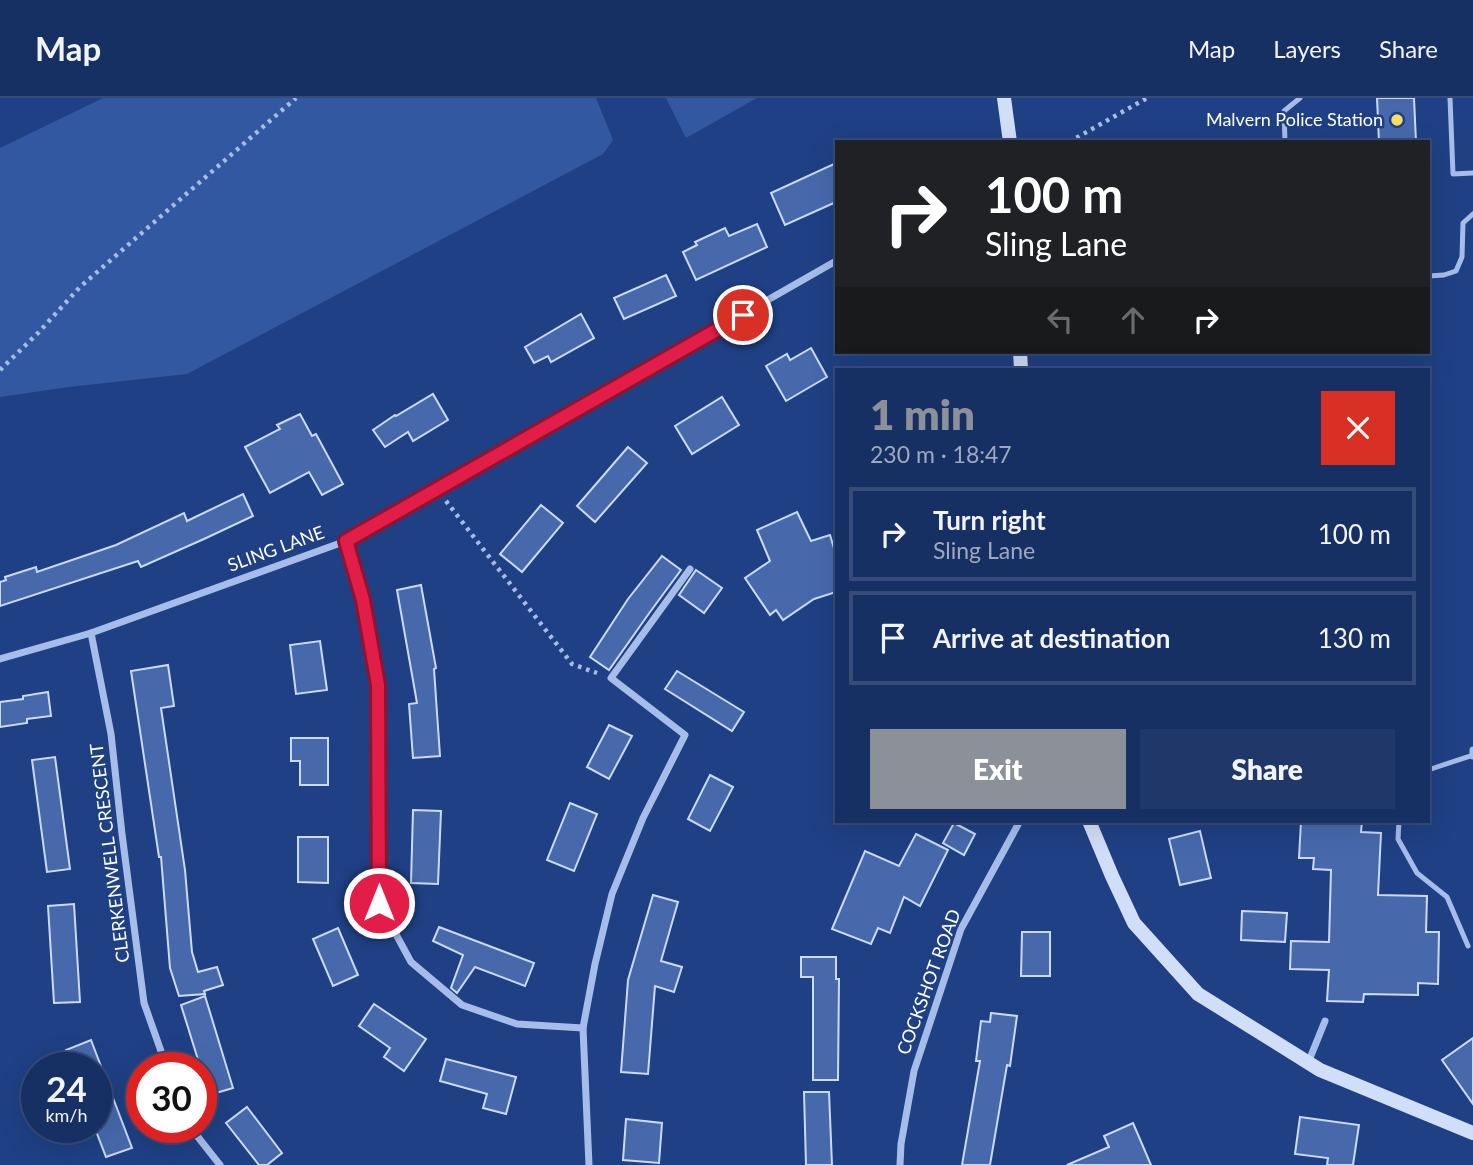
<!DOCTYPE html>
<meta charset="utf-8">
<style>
body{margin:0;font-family:Lato,sans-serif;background:#203869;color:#f1f3f6;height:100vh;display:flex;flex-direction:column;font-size:26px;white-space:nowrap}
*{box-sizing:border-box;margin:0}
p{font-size:23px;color:#9ea9be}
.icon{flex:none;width:38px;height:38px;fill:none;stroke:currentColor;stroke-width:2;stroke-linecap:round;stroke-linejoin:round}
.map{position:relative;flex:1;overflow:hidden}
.sheet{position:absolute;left:835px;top:270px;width:595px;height:455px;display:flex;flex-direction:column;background:#173063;border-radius:0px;box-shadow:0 7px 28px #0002,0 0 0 2px #364b78}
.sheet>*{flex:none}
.hud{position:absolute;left:835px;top:42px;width:595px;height:214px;border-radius:0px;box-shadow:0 7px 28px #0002,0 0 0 2px #364b78;background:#202124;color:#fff;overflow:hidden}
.speed{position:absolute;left:21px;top:954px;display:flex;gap:14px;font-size:35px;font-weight:700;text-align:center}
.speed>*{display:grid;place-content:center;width:91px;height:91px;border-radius:50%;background:#173063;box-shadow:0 7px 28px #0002,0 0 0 2px #364b78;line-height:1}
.speed small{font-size:18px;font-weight:400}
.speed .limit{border:10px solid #d22;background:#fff;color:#111}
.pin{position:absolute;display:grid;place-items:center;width:60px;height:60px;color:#fff;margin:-30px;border:4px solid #fff;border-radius:50%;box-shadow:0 2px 7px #0007}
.me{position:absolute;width:77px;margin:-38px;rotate:0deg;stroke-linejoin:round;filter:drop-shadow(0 0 5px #0008)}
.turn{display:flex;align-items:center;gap:24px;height:147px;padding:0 35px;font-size:32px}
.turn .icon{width:91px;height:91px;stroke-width:2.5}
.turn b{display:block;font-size:49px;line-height:60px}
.lanes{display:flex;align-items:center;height:66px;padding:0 35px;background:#0003;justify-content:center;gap:35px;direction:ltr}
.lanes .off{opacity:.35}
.round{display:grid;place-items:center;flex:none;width:74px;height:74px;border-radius:0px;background:#203869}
.headline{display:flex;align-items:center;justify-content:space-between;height:119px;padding:0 35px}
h1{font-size:42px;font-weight:800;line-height:52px;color:#8c9099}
.cta{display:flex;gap:14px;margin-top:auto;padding:14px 35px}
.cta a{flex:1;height:80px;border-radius:0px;background:#8c9099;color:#fff;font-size:28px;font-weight:800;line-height:80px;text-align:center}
.cta a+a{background:#203869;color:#f1f3f6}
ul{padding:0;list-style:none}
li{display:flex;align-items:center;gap:21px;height:94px;margin:0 14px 10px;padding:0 21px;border:4px solid #364b78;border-radius:0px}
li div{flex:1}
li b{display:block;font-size:26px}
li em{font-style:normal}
header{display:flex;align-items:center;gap:42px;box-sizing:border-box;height:98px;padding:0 35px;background:#173063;border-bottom:2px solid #364b78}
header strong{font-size:33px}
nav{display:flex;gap:38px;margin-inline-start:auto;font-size:24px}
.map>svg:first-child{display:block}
</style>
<header>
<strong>Map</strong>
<nav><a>Map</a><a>Layers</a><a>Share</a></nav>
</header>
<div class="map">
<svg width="1473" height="1067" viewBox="0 0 1473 1067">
<rect width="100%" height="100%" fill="#1f4084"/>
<g fill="#3258a1">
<path d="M103 0H596L613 42 603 56 187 276 69 289 0 299V50Z"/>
<path d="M666 0H757L686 40Z"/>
</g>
<g fill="#4769ac" stroke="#cadaf7" stroke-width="2">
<path d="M1377 0H1414L1416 44H1379Z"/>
<path d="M836 65V104L785 127 771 95Z"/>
<path d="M757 126 767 149 696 182 683 154 697 147 695 144 725 130 729 138Z"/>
<path d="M666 177 676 198 624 221 614 200Z"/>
<path d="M581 216 594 240 551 264 548 258 534 265 525 249Z"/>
<path d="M811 250 827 279 786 303 766 268 787 256 790 262Z"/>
<path d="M433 296 448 322 413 343 408 334 385 349 373 332 395 317 396 318Z"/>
<path d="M722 299 739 327 692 356 675 328Z"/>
<path d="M300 316 312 338 316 336 343 386 322 397 309 374 270 395 245 349 280 331 277 327Z"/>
<path d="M628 349 647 365 595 424 577 408Z"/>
<path d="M243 396 253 418 204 441 141 469 138 463 0 508V484L6 482 5 479 36 469 37 474 116 447 184 415 187 423Z"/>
<path d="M541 407 563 425 522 474 500 456Z"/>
<path d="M797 414 811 443 830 437 836 457V494L814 501 783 522 776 512 770 517 745 480 770 463 757 432Z"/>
<path d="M662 458 681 472 650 514 609 572 590 559 628 501Z"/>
<path d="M696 472 722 490 704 515 679 497Z"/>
<path d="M421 487 436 570 434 571 440 658 413 660 409 606 417 605 397 492Z"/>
<path d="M320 543 327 592 296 596 290 547Z"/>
<path d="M168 567 174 608 161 610 185 772 192 854 198 874 217 869 223 887 204 893 205 896 179 898 170 870 161 759H159L131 573Z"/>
<path d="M677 573 744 614 732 633 665 591Z"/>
<path d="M48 594 51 618 27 621V625L0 629V604L23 601V598Z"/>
<path d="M609 627 632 638 609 681 587 669Z"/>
<path d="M291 640H328V687H300V663H291Z"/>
<path d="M55 659 70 771 47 774 32 662Z"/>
<path d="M710 677 733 689 710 733 688 721Z"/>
<path d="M570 705 597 716 574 773 547 762Z"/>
<path d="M413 712 441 713 438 786 411 785Z"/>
<path d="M1301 723H1362L1361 734 1381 735 1378 797 1427 798 1426 834H1439L1438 886 1418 885V897L1364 896 1363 904 1327 903 1329 872 1290 871 1291 843 1329 844 1331 772 1313 771 1314 760H1299Z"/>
<path d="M954 725 975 736 964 757 943 745Z"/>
<path d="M1200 733 1211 780 1180 787 1169 741Z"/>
<path d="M916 736 948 752 920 808 904 799 890 835 878 830 871 846 832 831 865 753 899 768Z"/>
<path d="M298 739H328V785L298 784Z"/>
<path d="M653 797 678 804 661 863 682 869 674 894 655 888 648 976 621 974 628 882Z"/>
<path d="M74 806 80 904 54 905 48 808Z"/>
<path d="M1242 813 1287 815 1285 844 1241 842Z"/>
<path d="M439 829 534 865 525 888 475 869 457 895 451 890 463 857 433 843Z"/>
<path d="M338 830 358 877 333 888 313 841Z"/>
<path d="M1022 834H1050V878H1021Z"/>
<path d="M801 859H836V881H839L838 982H813V879H801Z"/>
<path d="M205 898 233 990 209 997 181 907Z"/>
<path d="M374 906 426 941 404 973 384 959 390 950 359 928Z"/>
<path d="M991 915 1017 918 1010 968 1007 967 990 1067H962L980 963H976L981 923 990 924Z"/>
<path d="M1473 940V1006L1442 962Z"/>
<path d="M91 942 132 1050 106 1059 96 1033V970H72L66 952Z"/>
<path d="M446 961 516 979 506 1016 483 1010 487 996 440 983Z"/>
<path d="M804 994H829L832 1067H806Z"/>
<path d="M247 1009 282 1055 267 1067H259L226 1025Z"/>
<path d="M1300 1019 1359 1027 1353 1067H1327L1328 1060 1295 1056Z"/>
<path d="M626 1021 662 1025 659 1065 623 1062Z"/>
<path d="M1133 1025 1151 1067H1067L1109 1049 1104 1038Z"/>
</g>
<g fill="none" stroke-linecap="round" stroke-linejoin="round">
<g stroke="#a6bde9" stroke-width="4.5" stroke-dasharray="3.5 5" stroke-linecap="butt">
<path d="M1069 44 1147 0"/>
<path d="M0 272 38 235 80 189 296 0"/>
<path d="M446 403 572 566 597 575"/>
</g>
<g stroke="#a6bde9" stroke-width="5">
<path d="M1450 0 1453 76 1473 75"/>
<path d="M1285 44 1284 13 1300 0"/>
<path d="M1428 178 1444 177 1456 173 1462 159 1463 125 1473 116"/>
<path d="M1428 672 1473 657"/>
<path d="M1399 723 1398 741 1417 775 1447 799 1468 848"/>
</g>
<g stroke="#a6bde9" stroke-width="7">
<path d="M346 443 363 502 378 587 379 805 411 864 462 907 517 926 583 930"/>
<path d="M91 535 111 636 122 736 144 905 167 970"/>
<path d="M0 561 91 535 346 443 836 163"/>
<path d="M1473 652V658"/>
<path d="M1308 965 1325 923"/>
<path d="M190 1029 220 1067"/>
<path d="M589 1067 583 930 595 866 612 796 643 720 685 637 611 580 690 471"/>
<path d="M900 1067 901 1046 914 973 961 831 1020 723"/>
</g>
<g stroke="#d1def7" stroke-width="14">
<path d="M1004 0 1010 44"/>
<path d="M1020 254 1021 271"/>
<path d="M1089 723 1112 778 1134 825 1198 896 1320 972 1473 1035"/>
</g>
</g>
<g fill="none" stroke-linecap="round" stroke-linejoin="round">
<g stroke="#92132f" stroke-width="18">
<path id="route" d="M379 805 378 587 363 502 346 443 743 217"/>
</g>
<use href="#route" stroke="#e11d48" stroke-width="12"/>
</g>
<circle fill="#f8de66" stroke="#1f4084" stroke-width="2.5" cx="1397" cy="22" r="7"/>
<g text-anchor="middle" stroke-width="5" stroke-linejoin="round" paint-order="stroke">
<g font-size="18" fill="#fff" stroke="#1f4084" text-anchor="end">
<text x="1383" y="28">Malvern Police Station</text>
</g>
<g font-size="18" fill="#fff" stroke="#1f4084">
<text transform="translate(276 451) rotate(-20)" y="6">SLING LANE</text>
<text transform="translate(110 755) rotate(-97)" y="6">CLERKENWELL CRESCENT</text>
<text transform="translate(929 884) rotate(-70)" y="6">COCKSHOT ROAD</text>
</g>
</g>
</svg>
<div class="speed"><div>24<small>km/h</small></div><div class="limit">30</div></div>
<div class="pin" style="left:743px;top:217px;background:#d93025"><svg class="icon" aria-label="arrive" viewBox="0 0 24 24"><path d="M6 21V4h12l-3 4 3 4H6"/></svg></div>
<svg class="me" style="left:379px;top:805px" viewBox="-20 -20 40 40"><circle r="17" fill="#e11d48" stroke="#fff" stroke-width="3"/><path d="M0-11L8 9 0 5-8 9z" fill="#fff"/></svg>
<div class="hud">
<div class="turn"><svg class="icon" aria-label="right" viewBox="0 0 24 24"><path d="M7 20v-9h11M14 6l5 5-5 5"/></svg><div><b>100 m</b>Sling Lane</div></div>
<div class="lanes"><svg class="icon off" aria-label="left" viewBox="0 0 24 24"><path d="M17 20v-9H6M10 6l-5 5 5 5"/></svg><svg class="icon off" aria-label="ahead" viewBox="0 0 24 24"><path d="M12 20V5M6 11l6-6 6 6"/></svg><svg class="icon" aria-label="right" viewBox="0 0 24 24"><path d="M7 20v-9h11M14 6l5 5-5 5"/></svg></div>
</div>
<section class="sheet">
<div class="headline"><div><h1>1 min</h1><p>230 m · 18:47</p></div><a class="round" style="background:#d93025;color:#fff"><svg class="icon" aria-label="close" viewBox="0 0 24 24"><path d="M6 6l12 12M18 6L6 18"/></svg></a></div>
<ul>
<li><svg class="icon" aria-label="right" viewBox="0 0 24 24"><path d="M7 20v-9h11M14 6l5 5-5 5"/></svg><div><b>Turn right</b><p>Sling Lane</p></div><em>100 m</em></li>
<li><svg class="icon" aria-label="arrive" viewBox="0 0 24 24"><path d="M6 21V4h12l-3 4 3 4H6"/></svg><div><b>Arrive at destination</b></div><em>130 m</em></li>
</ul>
<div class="cta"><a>Exit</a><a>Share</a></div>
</section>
</div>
